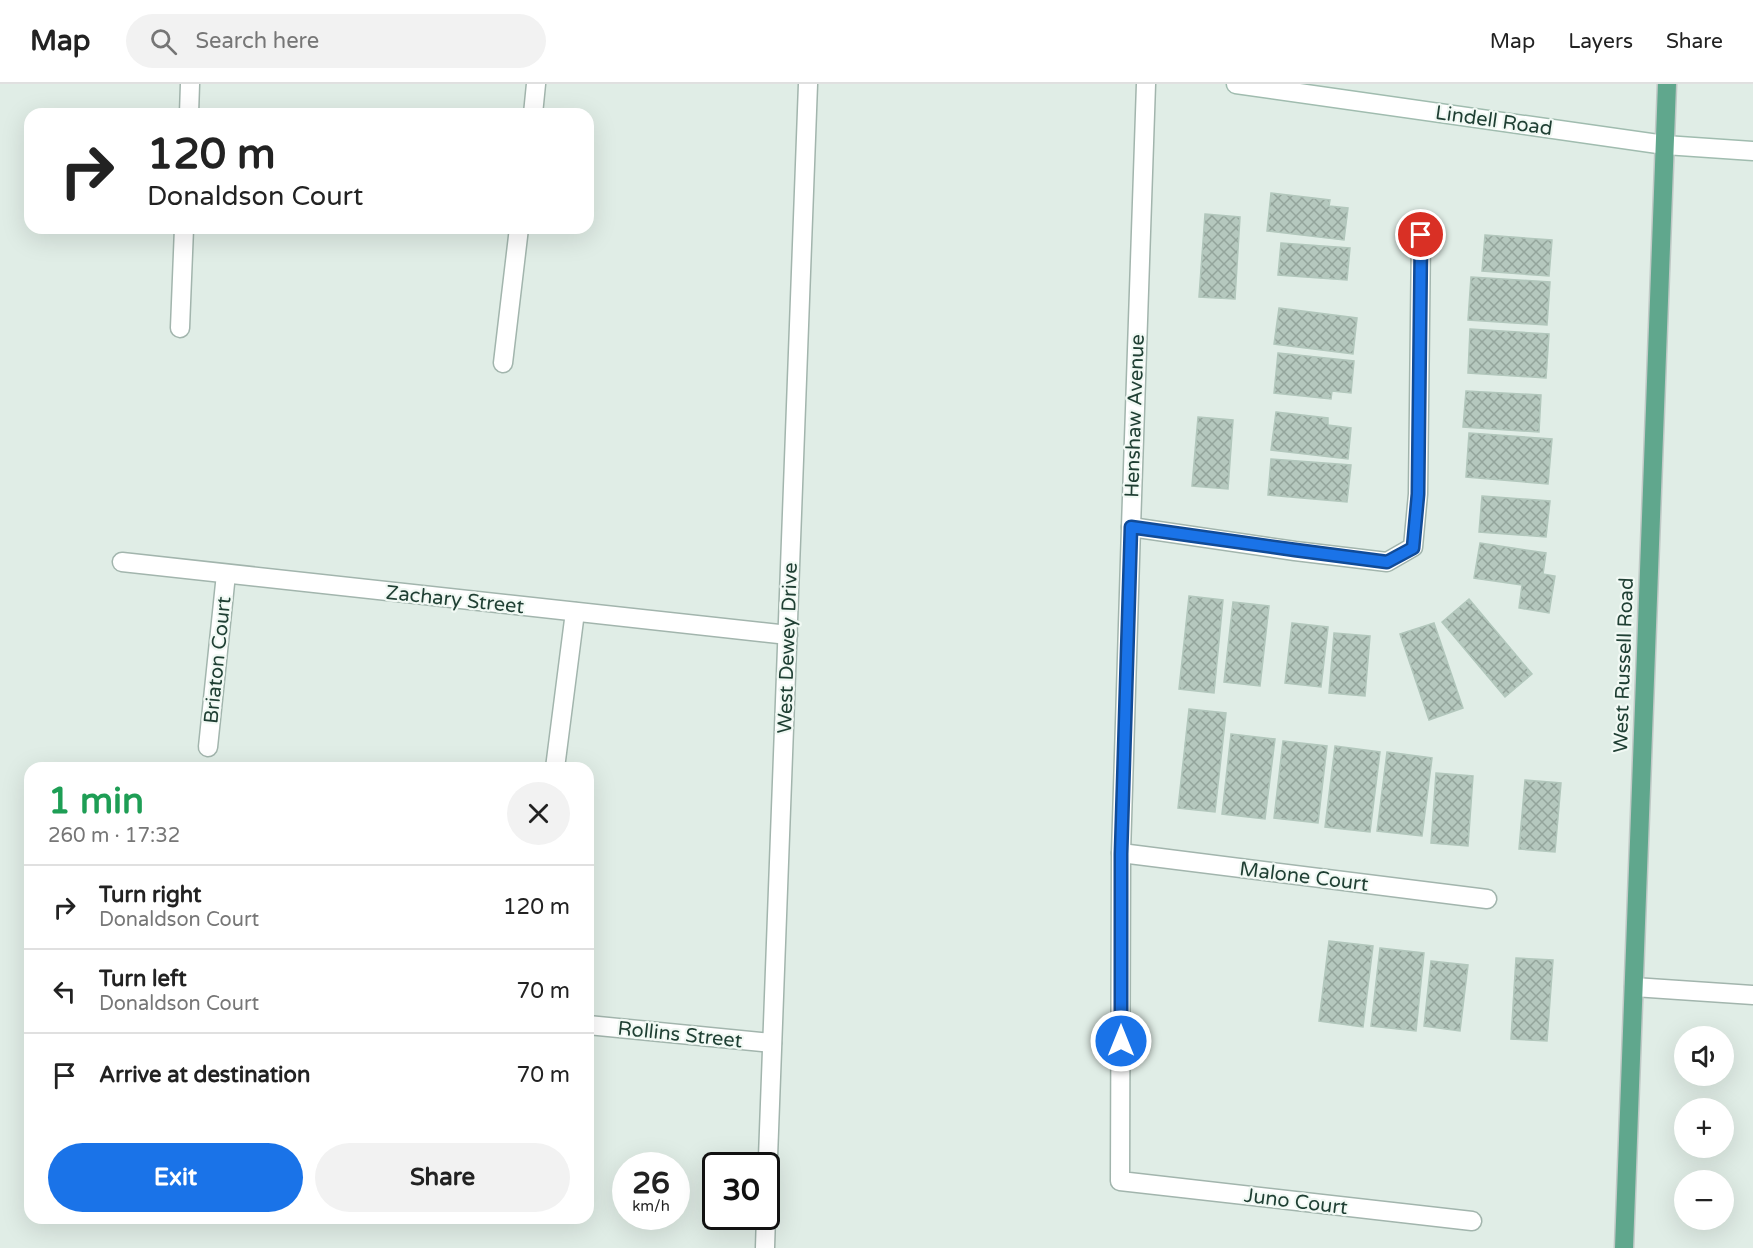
<!DOCTYPE html>
<meta charset="utf-8">
<style>
body{margin:0;font-family:"Varela Round",sans-serif;background:#f2f2f2;color:#222;height:100vh;display:flex;flex-direction:column;font-size:22px;white-space:nowrap}
*{box-sizing:border-box;margin:0}
p{font-size:20px;color:#767676}
.icon{flex:none;width:33px;height:33px;fill:none;stroke:currentColor;stroke-width:2;stroke-linecap:round;stroke-linejoin:round}
.map{position:relative;flex:1;overflow:hidden}
.details{position:absolute;left:24px;top:678px;width:570px;height:462px;display:flex;flex-direction:column;background:#fff;border-radius:18px;box-shadow:0 6px 24px #0002}
.details>*{flex:none}
.guide{position:absolute;left:24px;top:24px;width:570px;height:126px;border-radius:18px;box-shadow:0 6px 24px #0002;background:#fff;color:#222;overflow:hidden}
.controls{position:absolute;left:1674px;top:942px;display:grid;gap:12px}
.controls a{display:grid;place-items:center;width:60px;height:60px;border-radius:50%;background:#fff;box-shadow:0 6px 24px #0002;font-size:30px}
.speed{position:absolute;left:612px;top:1068px;display:flex;gap:12px;font-size:30px;font-weight:700;text-align:center}
.speed>*{display:grid;place-content:center;width:78px;height:78px;border-radius:50%;background:#fff;box-shadow:0 6px 24px #0002;line-height:1}
.speed small{font-size:15px;font-weight:400}
.speed .limit{border:3px solid #111;border-radius:9px;background:#fff;color:#111}
.pin{position:absolute;display:grid;place-items:center;width:51px;height:51px;color:#fff;margin:-26px;border:3px solid #fff;border-radius:50%;box-shadow:0 2px 6px #0007}
.me{position:absolute;width:66px;margin:-33px;rotate:0deg;stroke-linejoin:round;filter:drop-shadow(0 0 4px #0008)}
.turn{display:flex;align-items:center;gap:21px;height:126px;padding:0 24px;font-size:27px}
.turn .icon{width:78px;height:78px;stroke-width:2.5}
.turn b{display:block;font-size:42px;line-height:51px}
.round{display:grid;place-items:center;flex:none;width:63px;height:63px;border-radius:32px;background:#f2f2f2}
.overview{display:flex;align-items:center;justify-content:space-between;height:102px;padding:0 24px}
h1{font-size:36px;font-weight:700;line-height:45px;color:#1e9e55}
.primary-button{display:flex;gap:12px;margin-top:auto;padding:12px 24px}
.primary-button a{flex:1;height:69px;border-radius:36px;background:#1a73e8;color:#fff;font-size:24px;font-weight:700;line-height:69px;text-align:center}
.primary-button a+a{background:#f2f2f2;color:#222}
ul{padding:0;list-style:none}
li{display:flex;align-items:center;gap:18px;height:84px;padding:0 24px;border-top:2px solid #e0e0e0}
li div{flex:1}
li b{display:block;font-size:22px}
li em{font-style:normal}
header{display:flex;align-items:center;gap:36px;box-sizing:border-box;height:84px;padding:0 30px;background:#fff;border-bottom:2px solid #e0e0e0}
header strong{font-size:28px}
nav{display:flex;gap:33px;margin-inline-start:auto;font-size:21px}
.search{width:420px;height:54px;background:#f2f2f2;display:flex;align-items:center;gap:15px;box-sizing:border-box;padding:0 21px;border-radius:33px;color:#767676;font-size:22px}
.map>svg:first-child{display:block}
</style>
<header>
<strong>Map</strong>
<div class="search"><svg class="icon" aria-label="search" viewBox="0 0 24 24"><circle cx="10" cy="10" r="6"/><path d="M15 15l6 6"/></svg>Search here</div>
<nav><a>Map</a><a>Layers</a><a>Share</a></nav>
</header>
<div class="map">
<svg width="1753" height="1164" viewBox="0 0 1753 1164">
<defs>
<pattern id="building-cross-hatch" width="8" height="8" patternUnits="userSpaceOnUse" patternTransform="scale(1.5)"><rect width="8" height="8" fill="#b5c8be"/><path d="M0 0l8 8M0 8l8-8" fill="none" stroke="#93a49b"/></pattern>
</defs>
<rect width="100%" height="100%" fill="#e0ede6"/>
<g fill="url(#building-cross-hatch)" stroke="#b2c7bc" stroke-width="1.5">
<path d="M1271 109 1330 116 1329 122 1348 124 1344 156 1267 147Z"/>
<path d="M1205 130 1240 133 1235 215 1199 213Z"/>
<path d="M1485 151 1552 156 1549 192 1482 187Z"/>
<path d="M1281 159 1350 164 1347 196 1278 191Z"/>
<path d="M1471 193 1550 198 1547 241 1468 236Z"/>
<path d="M1279 224 1357 234 1353 270 1274 260Z"/>
<path d="M1470 245 1549 250 1546 294 1468 289Z"/>
<path d="M1278 269 1354 277 1351 309 1332 307 1331 315 1274 309Z"/>
<path d="M1466 307 1541 311 1539 348 1463 343Z"/>
<path d="M1276 328 1328 334V341L1351 344 1348 375 1271 366Z"/>
<path d="M1198 333 1233 336 1228 405 1192 402Z"/>
<path d="M1469 349 1552 355 1548 400 1466 393Z"/>
<path d="M1271 375 1351 381 1347 418 1268 411Z"/>
<path d="M1482 412 1550 417 1546 453 1479 448Z"/>
<path d="M1480 459 1546 469 1543 490 1555 492 1549 529 1519 524 1522 501 1474 494Z"/>
<path d="M1189 512 1223 516 1214 609 1179 605Z"/>
<path d="M1469 515 1532 590 1505 613 1442 538Z"/>
<path d="M1233 518 1269 522 1260 602 1224 598Z"/>
<path d="M1292 539 1328 543 1321 603 1285 599Z"/>
<path d="M1434 539 1463 624 1429 636 1400 550Z"/>
<path d="M1334 549 1370 552 1365 612 1329 609Z"/>
<path d="M1189 625 1226 629 1215 728 1178 724Z"/>
<path d="M1231 650 1275 655 1265 735 1222 730Z"/>
<path d="M1283 657 1327 662 1318 739 1274 734Z"/>
<path d="M1335 662 1380 668 1370 748 1325 743Z"/>
<path d="M1387 668 1432 674 1422 752 1377 747Z"/>
<path d="M1436 689 1473 692 1468 762 1431 759Z"/>
<path d="M1525 696 1561 699 1555 768 1519 765Z"/>
<path d="M1329 857 1373 862 1363 943 1319 937Z"/>
<path d="M1380 864 1424 869 1416 947 1371 942Z"/>
<path d="M1516 874 1553 876 1547 957 1511 955Z"/>
<path d="M1431 877 1468 881 1460 947 1424 942Z"/>
</g>
<g fill="none" stroke-linecap="round" stroke-linejoin="round">
<g stroke="#a2b5ad" stroke-width="21">
<g id="street">
<path d="M1146 0 1131 443 1121 769 1120 1097 1472 1137"/>
<path d="M189 30 190 0"/>
<path d="M533 30 536 0"/>
<path d="M180 244 184 144"/>
<path d="M503 279 519 144"/>
<path d="M1131 443 1295 467 1387 478 1413 463 1418 410 1421 151"/>
<path d="M122 478 788 551"/>
<path d="M208 663 226 490"/>
<path d="M555 684 575 528"/>
<path d="M1121 769 1487 815"/>
<path d="M1634 903 1753 911"/>
<path d="M588 941 772 959"/>
<path d="M766 1127 808 0"/>
<path d="M765 1164 766 1132"/>
</g>
</g>
<g stroke="#a0bcaf" stroke-width="21">
<path id="secondary" d="M1236 0 1665 61 1753 67"/>
</g>
<g stroke="#c0c9c6" stroke-width="21">
<path id="primary" d="M1624 1164 1667 0"/>
</g>
<use href="#street" stroke="#fff" stroke-width="18"/>
<use href="#secondary" stroke="#fff" stroke-width="18"/>
<use href="#primary" stroke="#60a78d" stroke-width="18"/>
</g>
<g fill="none" stroke-linecap="round" stroke-linejoin="round">
<g stroke="#114b97" stroke-width="15">
<path id="route" d="M1121 957V770L1131 443 1295 466 1387 478 1413 464 1418 410 1421 151"/>
</g>
<use href="#route" stroke="#1a73e8" stroke-width="10"/>
</g>
<g text-anchor="middle" stroke-width="4.5" stroke-linejoin="round" paint-order="stroke">
<g font-size="20" fill="#1f3f33" stroke="#f1f9f4">
<text transform="translate(1494 36) rotate(8)" y="7">Lindell Road</text>
<text transform="translate(1134 332) rotate(-88)" y="7">Henshaw Avenue</text>
<text transform="translate(455 515) rotate(6)" y="7">Zachary Street</text>
<text transform="translate(787 564) rotate(-88)" y="7">West Dewey Drive</text>
<text transform="translate(217 576) rotate(-84)" y="7">Briaton Court</text>
<text transform="translate(1623 581) rotate(-88)" y="7">West Russell Road</text>
<text transform="translate(1304 792) rotate(7)" y="7">Malone Court</text>
<text transform="translate(680 950) rotate(6)" y="7">Rollins Street</text>
<text transform="translate(1296 1117) rotate(7)" y="7">Juno Court</text>
</g>
</g>
</svg>
<div class="controls">
<a><svg class="icon" aria-label="sound" viewBox="0 0 24 24"><path d="M4 9h4l5-4v14l-5-4H4zM17 9q2 3 0 6"/></svg></a>
<a>+</a>
<a>−</a>
</div>
<div class="speed"><div>26<small>km/h</small></div><div class="limit">30</div></div>
<div class="pin" style="left:1421px;top:151px;background:#d93025"><svg class="icon" aria-label="arrive" viewBox="0 0 24 24"><path d="M6 21V4h12l-3 4 3 4H6"/></svg></div>
<svg class="me" style="left:1121px;top:957px" viewBox="-20 -20 40 40"><circle r="17" fill="#1a73e8" stroke="#fff" stroke-width="3"/><path d="M0-11L8 9 0 5-8 9z" fill="#fff"/></svg>
<div class="guide">
<div class="turn"><svg class="icon" aria-label="right" viewBox="0 0 24 24"><path d="M7 20v-9h11M14 6l5 5-5 5"/></svg><div><b>120 m</b>Donaldson Court</div></div>
</div>
<section class="details">
<div class="overview"><div><h1>1 min</h1><p>260 m · 17:32</p></div><a class="round"><svg class="icon" aria-label="close" viewBox="0 0 24 24"><path d="M6 6l12 12M18 6L6 18"/></svg></a></div>
<ul>
<li><svg class="icon" aria-label="right" viewBox="0 0 24 24"><path d="M7 20v-9h11M14 6l5 5-5 5"/></svg><div><b>Turn right</b><p>Donaldson Court</p></div><em>120 m</em></li>
<li><svg class="icon" aria-label="left" viewBox="0 0 24 24"><path d="M17 20v-9H6M10 6l-5 5 5 5"/></svg><div><b>Turn left</b><p>Donaldson Court</p></div><em>70 m</em></li>
<li><svg class="icon" aria-label="arrive" viewBox="0 0 24 24"><path d="M6 21V4h12l-3 4 3 4H6"/></svg><div><b>Arrive at destination</b></div><em>70 m</em></li>
</ul>
<div class="primary-button"><a>Exit</a><a>Share</a></div>
</section>
</div>
